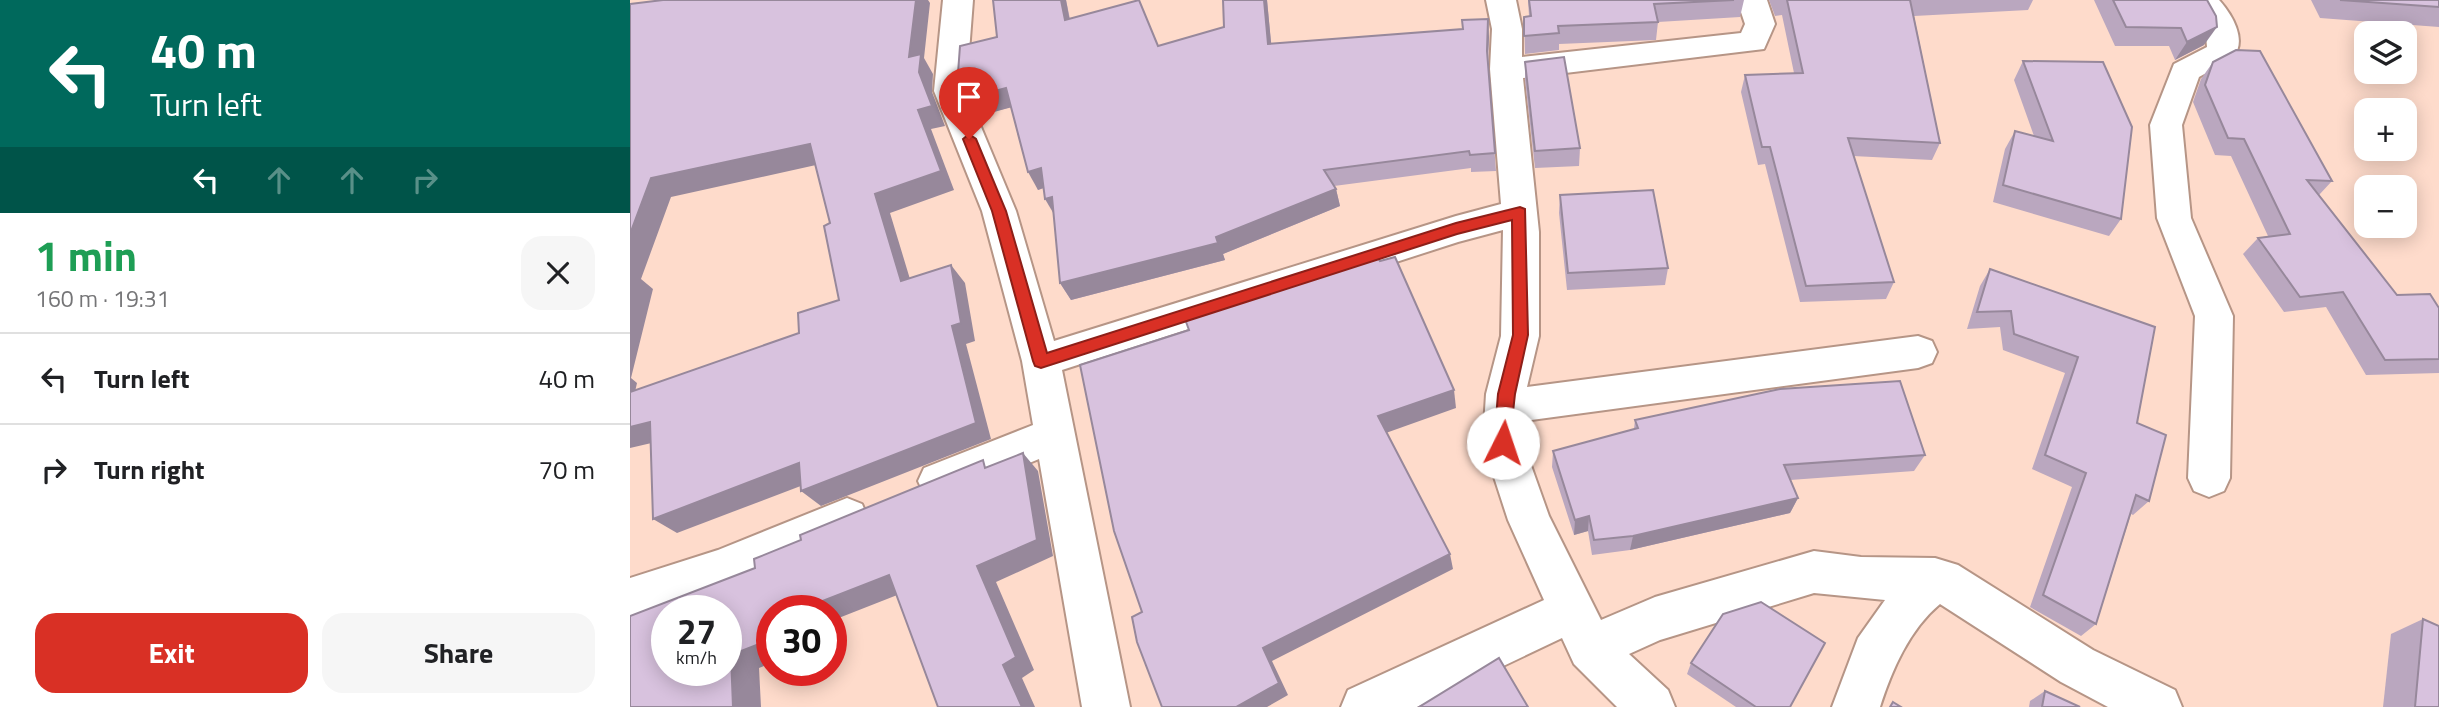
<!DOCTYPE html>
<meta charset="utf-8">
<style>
body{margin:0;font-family:"Titillium Web",sans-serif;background:#f6f6f6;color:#202124;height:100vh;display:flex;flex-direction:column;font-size:26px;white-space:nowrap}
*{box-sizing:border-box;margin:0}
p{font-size:23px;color:#757577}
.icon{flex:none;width:38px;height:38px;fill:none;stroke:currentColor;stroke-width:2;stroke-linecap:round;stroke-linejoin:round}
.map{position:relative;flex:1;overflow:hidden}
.details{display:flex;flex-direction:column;background:#fff;width:630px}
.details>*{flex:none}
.hud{background:#00695c;color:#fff;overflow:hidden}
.tools{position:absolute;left:1724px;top:21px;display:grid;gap:14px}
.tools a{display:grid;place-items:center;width:63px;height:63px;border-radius:14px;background:#fff;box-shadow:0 4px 18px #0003;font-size:35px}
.speed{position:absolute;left:21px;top:595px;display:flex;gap:14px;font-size:35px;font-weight:700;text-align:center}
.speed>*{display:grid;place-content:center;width:91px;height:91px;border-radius:50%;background:#fff;box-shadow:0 4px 18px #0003;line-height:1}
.speed small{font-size:18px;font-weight:400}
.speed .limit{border:10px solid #d22;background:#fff;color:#111}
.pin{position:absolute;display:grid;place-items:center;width:60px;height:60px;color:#fff;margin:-72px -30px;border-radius:50% 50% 50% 0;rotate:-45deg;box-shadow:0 0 7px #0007}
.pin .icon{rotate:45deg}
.me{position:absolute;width:77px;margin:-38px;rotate:4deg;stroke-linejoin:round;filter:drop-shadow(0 0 5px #0008)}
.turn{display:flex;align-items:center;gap:24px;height:147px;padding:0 35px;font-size:32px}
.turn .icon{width:91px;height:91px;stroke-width:2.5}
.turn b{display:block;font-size:49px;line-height:60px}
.lanes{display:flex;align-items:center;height:66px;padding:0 35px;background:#0003;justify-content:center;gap:35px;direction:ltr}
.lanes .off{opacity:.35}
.round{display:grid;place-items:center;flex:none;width:74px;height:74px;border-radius:21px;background:#f6f6f6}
.overview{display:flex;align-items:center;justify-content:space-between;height:119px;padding:0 35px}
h1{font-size:42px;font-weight:700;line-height:52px;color:#1e9e55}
.cta{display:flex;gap:14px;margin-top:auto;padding:14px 35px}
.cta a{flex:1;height:80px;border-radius:21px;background:#d93025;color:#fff;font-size:28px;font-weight:700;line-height:80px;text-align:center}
.cta a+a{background:#f6f6f6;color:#202124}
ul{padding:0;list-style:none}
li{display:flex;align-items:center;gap:21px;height:91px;padding:0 35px;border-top:2px solid #e0e0e0}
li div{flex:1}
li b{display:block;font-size:26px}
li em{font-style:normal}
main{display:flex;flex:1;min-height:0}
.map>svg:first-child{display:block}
</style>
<main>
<section class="details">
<div class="hud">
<div class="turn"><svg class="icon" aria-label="left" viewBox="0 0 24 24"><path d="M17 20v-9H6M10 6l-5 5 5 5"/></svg><div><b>40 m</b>Turn left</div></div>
<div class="lanes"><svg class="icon" aria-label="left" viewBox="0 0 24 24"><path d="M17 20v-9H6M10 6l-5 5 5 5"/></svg><svg class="icon off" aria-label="ahead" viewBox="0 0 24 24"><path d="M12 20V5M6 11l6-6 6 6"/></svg><svg class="icon off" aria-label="ahead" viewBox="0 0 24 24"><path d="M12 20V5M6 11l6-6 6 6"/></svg><svg class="icon off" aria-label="right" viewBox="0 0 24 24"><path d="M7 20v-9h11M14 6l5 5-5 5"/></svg></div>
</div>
<div class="overview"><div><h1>1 min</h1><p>160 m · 19:31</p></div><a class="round"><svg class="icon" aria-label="close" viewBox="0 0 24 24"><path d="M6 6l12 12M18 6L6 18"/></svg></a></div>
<ul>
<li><svg class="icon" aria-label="left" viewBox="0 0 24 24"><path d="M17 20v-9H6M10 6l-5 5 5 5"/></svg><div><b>Turn left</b></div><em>40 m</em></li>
<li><svg class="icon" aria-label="right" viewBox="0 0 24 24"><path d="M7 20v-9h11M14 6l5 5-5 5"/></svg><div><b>Turn right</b></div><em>70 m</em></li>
</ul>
<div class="cta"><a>Exit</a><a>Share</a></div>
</section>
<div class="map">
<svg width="1809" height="707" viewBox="0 0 1809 707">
<rect width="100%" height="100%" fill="#fedbcb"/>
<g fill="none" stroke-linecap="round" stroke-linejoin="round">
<g stroke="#b69586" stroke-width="4">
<g id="minor">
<path d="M313 0H343L336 91 386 211 424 341 826 216 871 204 860 69 862 29 856 0H886L892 29V57L1111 33 1115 24 1107 0H1137L1145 24 1134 49 893 78 909 232V336L897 387 1288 336 1302 341 1307 352 1302 363 1288 368 894 421 893 443 919 516 971 620 1025 597 1184 551 1231 557 1305 558 1328 565 1463 650 1545 690 1552 707H1478L1431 682 1310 604C1279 630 1262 670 1250 707H1202L1228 638 1255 600 1184 593 1030 640 999 654 1038 690 1045 707H987L944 664 932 638 787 707H711L718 690 914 600 878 520 853 443 856 394 871 336 873 230 828 242 432 370 500 707H452L409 459 309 500 294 494 288 481 294 468 403 425 392 361 352 211 304 91Z"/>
<path d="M1557 0H1589C1601 13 1618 40 1603 57 1596 66 1579 71 1569 77L1552 125 1561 218 1603 316 1600 478 1594 491 1579 497 1564 491 1558 478 1565 316 1527 218 1520 125 1544 64 1577 47 1575 23Z"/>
<path d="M217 498 232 504 238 518 232 532 90 591 0 622V578L88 550Z"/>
</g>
</g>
<use href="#minor" fill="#fff" fill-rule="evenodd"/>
</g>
<g fill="#baa7bf">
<path d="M436 0 440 19 528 46 594 27 593 0H637L641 44 859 37 858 65 866 171 841 172V168L704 186 706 189 710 206 593 254 595 260 441 300 430 283 424 214 414 188 408 190 381 107 349 116 339 98 367 37Z"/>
<path d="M898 0H1114L1110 17 1028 22 1026 40 929 44V50L895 54 894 17 899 16Z"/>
<path d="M1139 0H1403L1398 10 1284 16 1310 143 1302 160 1223 156 1264 282 1256 299 1170 302 1135 164 1128 165 1111 92 1115 75 1164 73 1152 15 1145 16Z"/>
<path d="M1464 0H1577L1574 45 1545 60 1539 46H1485Z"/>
<path d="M1681 0H1809V27L1690 18Z"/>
<path d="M1393 61 1491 219 1479 236 1363 202 1375 149 1385 131 1404 136 1384 80Z"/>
<path d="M895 62 950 148 949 166 905 168 895 80Z"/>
<path d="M1583 62 1702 181 1689 195 1767 295 1809 308V373L1736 375 1696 307 1654 312 1613 254 1628 238 1638 236 1601 156 1585 155 1563 102 1571 79Z"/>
<path d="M930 195 1038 268 1035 285 937 290 929 213Z"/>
<path d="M1360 269 1525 327 1507 423 1519 501 1503 515 1501 514 1466 624 1451 636 1400 607 1442 487 1402 469 1435 373 1373 350 1370 327 1337 329 1350 286Z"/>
<path d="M1005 420 1295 455 1284 471 1160 480 1168 498 1160 513 1000 550 962 555 958 531 944 535 922 467 923 451 1004 429Z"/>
<path d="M1793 619 1809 707H1753L1761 634Z"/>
<path d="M1061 663 1160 707H1106L1057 674Z"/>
<path d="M1415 691 1450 707H1399L1400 701Z"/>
</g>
<g fill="#97889b">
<path d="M286 0H298L300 3 294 58 303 74 302 92 315 126 301 129 324 190 260 213 286 299 271 281 245 194 288 110 279 57Z"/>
<path d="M431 0H436L443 38 435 20Z"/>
<path d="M634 0H637L643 62 638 44Z"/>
<path d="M858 19 859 37 857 69V51Z"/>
<path d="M1587 27 1574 45 1545 60 1557 42Z"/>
<path d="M376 88 386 106 349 116 339 98Z"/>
<path d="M180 144 195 163 41 197 11 279 23 289 1 378 7 383 0 414V234L21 178Z"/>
<path d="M411 168 421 185 408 190 398 172Z"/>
<path d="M706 189 710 206 593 254 595 260 441 300 430 283 586 237Z"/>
<path d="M422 197 425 216 415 199Z"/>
<path d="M321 265 335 283 345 341 336 344 361 439 191 506 171 491 322 326Z"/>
<path d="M824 390 826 408 753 434 748 416Z"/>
<path d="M20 422 43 438 0 448V427Z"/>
<path d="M393 453 408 471 423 556 366 582 404 670 392 678 405 707H392L373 665 347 566Z"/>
<path d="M169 463 189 479 47 533 23 519Z"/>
<path d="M1168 498 1160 513 1000 550 1003 536Z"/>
<path d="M959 516 958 531 944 535 945 520Z"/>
<path d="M820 554 823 569 642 661 658 695 637 707H606L633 648Z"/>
<path d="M259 575 280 590 201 621V611H167Z"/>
<path d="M142 639V663L129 668 131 707H103L101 655Z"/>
</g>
<g fill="#d8c2de" stroke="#97889b" stroke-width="2" fill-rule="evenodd">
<path d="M33 0H286L279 57 291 54 289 72 302 106 288 110 311 171 245 194 271 281 321 265 331 323 322 326 346 423 171 491 169 463 23 519 20 422 0 427V392L169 333 168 313 209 300 194 226 200 223 180 144 21 178 0 234V4Z"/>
<path d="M363 0H431L435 20 509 0 528 46 594 27 593 0H634L638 44 833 29 832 20 858 19 857 51 865 153 840 155 839 151 694 170 706 189 586 237 588 243 430 283 422 197 415 199 411 168 398 172 376 88 339 98 328 73 330 46 367 37Z"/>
<path d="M899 0H1104L1024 4 1028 22 928 26 929 33 894 36V17L901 16Z"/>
<path d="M1157 0H1280L1310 143 1218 138 1264 282 1176 286 1140 147H1132L1115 75 1173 73Z"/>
<path d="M1483 0H1577L1586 16 1587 27 1557 42 1551 28 1496 27Z"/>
<path d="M1710 0H1809V7Z"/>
<path d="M1606 50 1630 51 1702 181 1677 180 1767 295 1800 294 1809 308V359L1755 360 1713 292 1670 297 1628 238 1660 234 1614 139 1598 138 1575 85 1583 62Z"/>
<path d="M934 57 950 148 905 151 895 62Z"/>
<path d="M1393 61 1473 62 1502 127 1491 219 1373 185 1385 131 1423 141Z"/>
<path d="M1023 190 1038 268 938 273 930 195Z"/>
<path d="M747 256 750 261 765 257 824 390 748 416 820 554 633 648 649 683 606 707H532L507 642 502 617 512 612 484 531 450 365 559 330 555 319Z"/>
<path d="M1360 269 1525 327 1507 423 1536 435 1519 501 1506 495 1466 624 1413 595 1456 473 1415 455 1448 357 1384 334 1381 311 1347 312Z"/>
<path d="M1270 381 1295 455 1154 465 1168 498 1003 536 964 540 959 516 945 520 923 451 1008 428 1005 420 1150 389Z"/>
<path d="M393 453 407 540 347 566 386 657 373 665 392 707H308L259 575 167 611H142V639L101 655 103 707H0V616L125 568 124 559 171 540 170 535 353 460 355 468ZM37 611H96V670H37Z"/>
<path d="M1131 602 1195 643 1160 707H1126L1061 663 1093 614Z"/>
<path d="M1793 619 1809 626V707H1785Z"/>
<path d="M869 658 898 707H789Z"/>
<path d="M1415 691 1450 707H1412Z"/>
<path d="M1263 702 1271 707H1260Z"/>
</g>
<path fill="#d93025" stroke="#8d1f18" stroke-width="2" d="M339 134 346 139 376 211 417 353 826 223 890 207 895 209 898 335 885 394 879 448 873 451 867 448 864 443 868 394 883 335 882 220 827 234 411 368 405 366 403 361 362 211 333 139Z"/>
</svg>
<div class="tools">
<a><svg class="icon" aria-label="layers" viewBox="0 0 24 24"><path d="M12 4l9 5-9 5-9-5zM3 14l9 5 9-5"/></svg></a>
<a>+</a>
<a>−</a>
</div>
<div class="speed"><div>27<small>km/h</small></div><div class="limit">30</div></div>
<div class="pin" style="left:339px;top:139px;background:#d93025"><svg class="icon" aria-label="arrive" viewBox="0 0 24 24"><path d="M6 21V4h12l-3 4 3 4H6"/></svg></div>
<svg class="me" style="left:873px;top:443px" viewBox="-20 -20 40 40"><circle r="19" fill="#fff"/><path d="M0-13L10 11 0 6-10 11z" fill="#d93025"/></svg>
</div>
</main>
